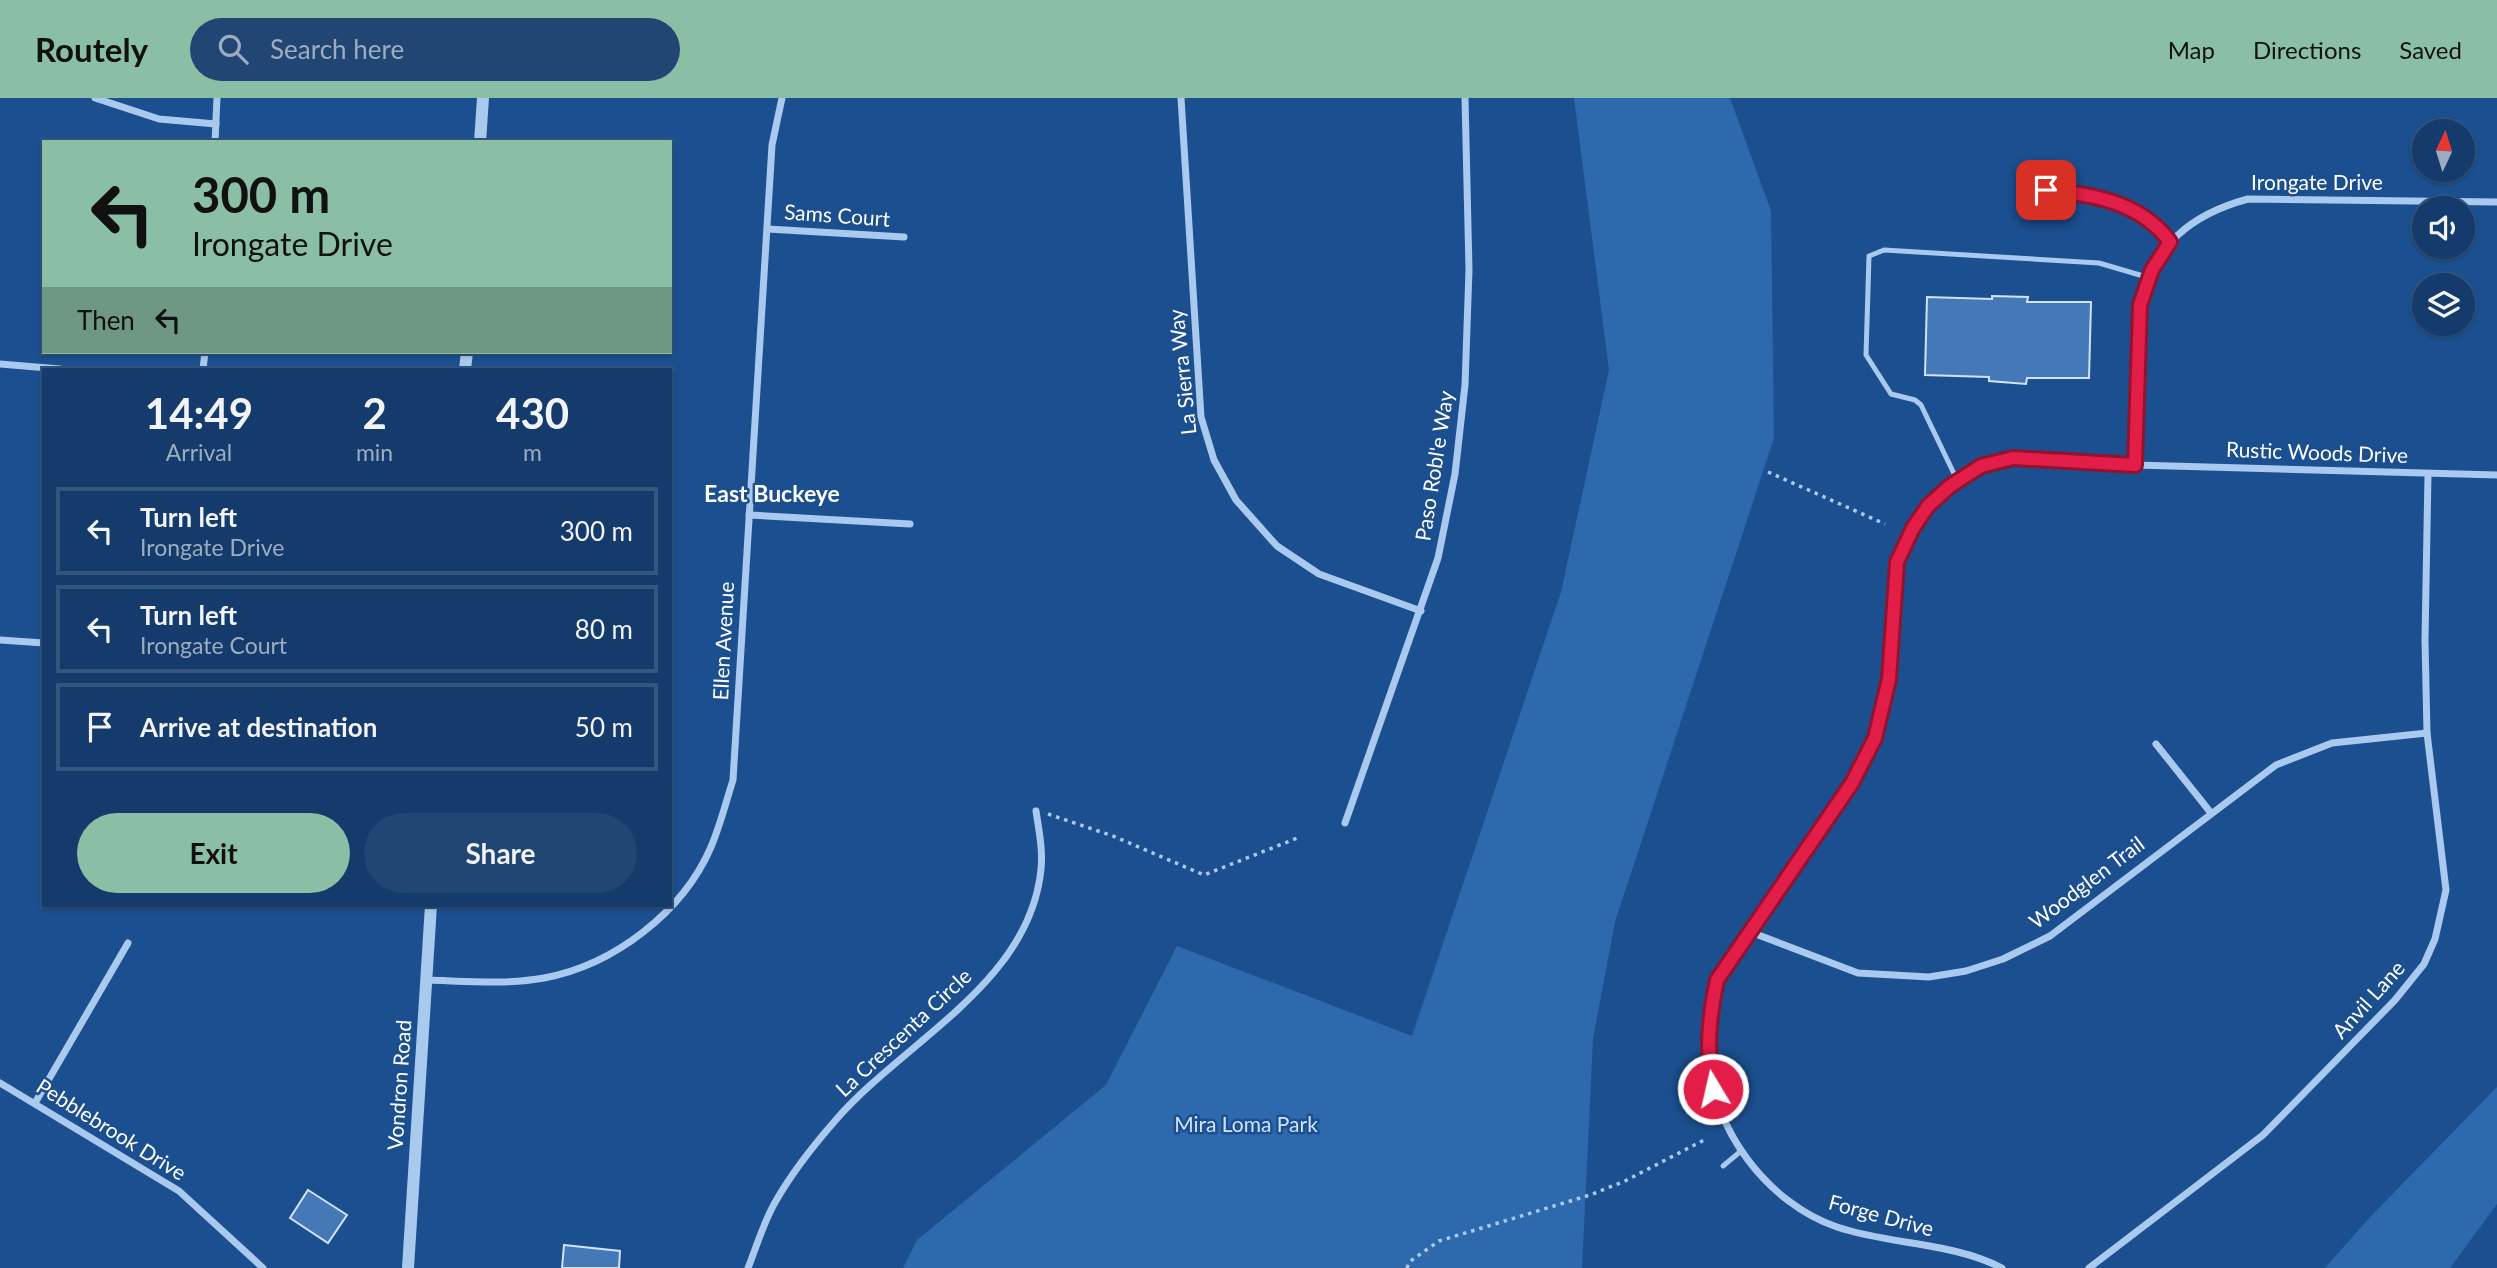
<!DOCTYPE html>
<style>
body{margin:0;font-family:Lato,sans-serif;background:#214673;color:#f1f3f6;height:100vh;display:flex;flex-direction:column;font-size:26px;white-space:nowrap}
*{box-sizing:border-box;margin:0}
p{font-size:23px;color:#9dadc1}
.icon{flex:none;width:38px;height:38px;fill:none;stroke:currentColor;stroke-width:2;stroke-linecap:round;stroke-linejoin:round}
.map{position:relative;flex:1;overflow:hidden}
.side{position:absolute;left:42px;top:270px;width:630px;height:539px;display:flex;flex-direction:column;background:#143b6b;border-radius:0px;box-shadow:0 2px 5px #0004,0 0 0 2px #33557e}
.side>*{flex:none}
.top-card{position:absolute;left:42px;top:42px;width:630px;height:214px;border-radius:0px;box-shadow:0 2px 5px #0004,0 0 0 2px #33557e;background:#8abfa5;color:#111;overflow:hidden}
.needle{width:46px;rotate:4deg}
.buttons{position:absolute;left:2412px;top:21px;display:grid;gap:14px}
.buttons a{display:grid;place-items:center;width:63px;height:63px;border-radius:50%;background:#143b6b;box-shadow:0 2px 5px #0004,0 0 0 2px #33557e;font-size:35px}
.pin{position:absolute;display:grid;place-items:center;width:60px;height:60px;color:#fff;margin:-30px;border-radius:14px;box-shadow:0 4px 10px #0006}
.me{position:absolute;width:77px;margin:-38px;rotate:351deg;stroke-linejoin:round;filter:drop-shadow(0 0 5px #0008)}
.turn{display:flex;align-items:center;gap:24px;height:147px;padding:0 35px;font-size:32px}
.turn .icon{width:91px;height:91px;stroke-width:2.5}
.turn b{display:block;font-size:49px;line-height:60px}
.then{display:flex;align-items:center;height:66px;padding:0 35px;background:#0003;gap:14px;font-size:26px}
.eta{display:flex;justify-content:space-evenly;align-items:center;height:119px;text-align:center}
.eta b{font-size:42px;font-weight:700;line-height:49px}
.cta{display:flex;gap:14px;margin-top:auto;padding:14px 35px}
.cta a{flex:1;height:80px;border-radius:42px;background:#8abfa5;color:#111;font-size:28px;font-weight:700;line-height:80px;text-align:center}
.cta a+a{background:#214673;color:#f1f3f6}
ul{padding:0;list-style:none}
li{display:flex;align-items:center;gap:21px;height:88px;margin:0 14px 10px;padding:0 21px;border:4px solid #33557e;border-radius:0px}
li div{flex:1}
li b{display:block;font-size:26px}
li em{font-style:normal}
header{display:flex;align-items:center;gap:42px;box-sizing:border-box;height:98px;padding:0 35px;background:#8abfa5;color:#111}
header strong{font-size:33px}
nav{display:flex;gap:38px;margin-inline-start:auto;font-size:24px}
.search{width:490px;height:63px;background:#214673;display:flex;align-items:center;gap:18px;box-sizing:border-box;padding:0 24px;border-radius:38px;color:#9dadc1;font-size:26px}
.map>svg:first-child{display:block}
</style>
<header>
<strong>Routely</strong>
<div class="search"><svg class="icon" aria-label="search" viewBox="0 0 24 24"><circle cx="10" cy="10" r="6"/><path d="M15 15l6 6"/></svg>Search here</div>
<nav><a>Map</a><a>Directions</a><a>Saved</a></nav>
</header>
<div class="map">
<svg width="2497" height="1170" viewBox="0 0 2497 1170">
<rect width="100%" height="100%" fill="#1b4f8f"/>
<g fill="#2e69ad">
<path d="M1574 0H1730L1771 113 1774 340 1615 824 1593 941 1582 1170H903L917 1142 1106 987 1177 848 1412 938 1561 494 1609 272Z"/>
<path d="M2497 989V1106L2450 1170H2325L2371 1118Z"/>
</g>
<g fill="#4478b7" stroke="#cfe3fa" stroke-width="2">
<path d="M1992 198 2028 199 2027 204H2091L2089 280H2027L2026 286 1989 283V279L1925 277 1927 199 1992 201Z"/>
<path d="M308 1092 347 1117 328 1145 290 1120Z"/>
<path d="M564 1147 620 1153 619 1170H562Z"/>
</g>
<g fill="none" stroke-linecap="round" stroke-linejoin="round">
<g stroke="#a9c9ee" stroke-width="3.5" stroke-dasharray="3.5 5" stroke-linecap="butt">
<path d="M1768 374 1885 426"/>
<path d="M1048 716 1113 738 1204 777 1300 739"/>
<path d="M1407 1170 1409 1164 1439 1143 1590 1097 1625 1083 1706 1041"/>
</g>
<g stroke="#a9c9ee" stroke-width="5">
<path d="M1958 384 1921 307 1915 302 1891 296 1866 257 1869 158 1884 152 2099 165 2150 180"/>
<path d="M1723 1068 1741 1053"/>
</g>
<g stroke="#a9c9ee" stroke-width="7">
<path d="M95 0 159 21 216 26"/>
<path d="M1181 0 1201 319 1214 362 1236 402 1277 448 1319 476 1421 513"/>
<path d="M215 44 217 0"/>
<path d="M2046 92C2092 96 2141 104 2170 144"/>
<path d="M768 131 904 139"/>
<path d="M0 266 60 271"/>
<path d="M203 271 205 254"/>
<path d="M2135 367C2136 333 2137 299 2138 265 2139 247 2136 225 2140 206 2153 147 2192 116 2248 101L2497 104"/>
<path d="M749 417 910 426"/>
<path d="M0 542 44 545"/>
<path d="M2156 646 2211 715"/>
<path d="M1345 725 1438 460 1455 376 1465 287 1469 172 1465 0"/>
<path d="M1748 833 1858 875 1929 879 1966 873 2003 861 2050 838 2276 667 2332 645 2427 635"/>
<path d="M426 882C465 883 506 887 544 880 614 867 683 814 711 749 720 728 726 704 733 682L772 47 782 0"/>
<path d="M0 985 179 1093 263 1170"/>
<path d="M35 1005 128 845"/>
<path d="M748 1170C757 1148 764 1122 777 1101 792 1075 814 1047 834 1024 902 944 1030 886 1041 771 1043 752 1039 733 1036 713"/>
<path d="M2002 1170C1952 1144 1890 1147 1837 1129 1767 1105 1711 1030 1708 955 1706 931 1712 906 1716 882L1851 685 1875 640 1889 581 1897 464 1913 430 1928 408 1950 388 1981 368 2013 360 2135 367 2497 377"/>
<path d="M2089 1170 2263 1037 2395 902 2424 866 2435 841 2446 792 2427 635 2425 542 2428 376"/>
</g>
<g stroke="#a9c9ee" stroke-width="12">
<path d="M480 44 483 0"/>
<path d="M465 271 467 254"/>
<path d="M408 1170 431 807"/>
</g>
</g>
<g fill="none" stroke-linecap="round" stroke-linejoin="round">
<g stroke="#92132f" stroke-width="18">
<path id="route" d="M1713 991C1706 953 1709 919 1717 882L1852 685 1875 640 1889 581 1897 464 1913 430 1928 408 1950 388 1981 368 2013 360 2135 367 2140 207 2152 172 2170 144C2141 104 2092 96 2046 92"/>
</g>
<use href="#route" stroke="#e11d48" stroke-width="12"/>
</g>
<g text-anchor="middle" stroke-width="5" stroke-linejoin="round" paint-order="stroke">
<g font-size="21" fill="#fff" stroke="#1b4f8f">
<text x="2317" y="92">Irongate Drive</text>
<text transform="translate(837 118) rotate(4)" y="7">Sams Court</text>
<text transform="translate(1183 274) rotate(-96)" y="7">La Sierra Way</text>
<text transform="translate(2317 355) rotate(2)" y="7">Rustic Woods Drive</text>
<text transform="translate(1435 368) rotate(-81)" y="7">Paso Robl'e Way</text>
<text transform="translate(724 543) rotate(-87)" y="7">Ellen Avenue</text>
<text transform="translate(2087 785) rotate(-37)" y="7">Woodglen Trail</text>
<text transform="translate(2369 902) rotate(-48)" y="7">Anvil Lane</text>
<text transform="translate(904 935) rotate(-43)" y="7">La Crescenta Circle</text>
<text transform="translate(400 987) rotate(-86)" y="7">Vondron Road</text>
<text transform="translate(111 1032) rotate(32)" y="7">Pebblebrook Drive</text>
<text transform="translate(1881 1118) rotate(15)" y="7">Forge Drive</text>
</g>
<g font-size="21" fill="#cfe3fa" stroke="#1b4f8f">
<text x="1246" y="1034">Mira Loma Park</text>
</g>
<g font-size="23" font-weight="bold" fill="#fff" stroke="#1b4f8f">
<text x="772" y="404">East Buckeye</text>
</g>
</g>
</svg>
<div class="buttons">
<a><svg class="needle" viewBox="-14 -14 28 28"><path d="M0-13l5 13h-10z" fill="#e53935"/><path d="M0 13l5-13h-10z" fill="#9dadc1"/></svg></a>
<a><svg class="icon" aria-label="sound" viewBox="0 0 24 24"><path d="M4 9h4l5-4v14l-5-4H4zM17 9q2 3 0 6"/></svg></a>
<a><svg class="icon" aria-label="layers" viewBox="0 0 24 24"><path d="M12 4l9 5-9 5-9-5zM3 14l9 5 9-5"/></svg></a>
</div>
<div class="pin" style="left:2046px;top:92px;background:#d93025"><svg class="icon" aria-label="arrive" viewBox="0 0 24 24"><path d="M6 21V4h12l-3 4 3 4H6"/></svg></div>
<svg class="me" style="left:1713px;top:991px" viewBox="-20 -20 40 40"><circle r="17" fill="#e11d48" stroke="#fff" stroke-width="3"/><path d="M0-11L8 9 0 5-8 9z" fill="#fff"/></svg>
<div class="top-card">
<div class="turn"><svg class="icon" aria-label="left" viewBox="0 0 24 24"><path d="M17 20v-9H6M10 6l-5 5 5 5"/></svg><div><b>300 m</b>Irongate Drive</div></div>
<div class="then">Then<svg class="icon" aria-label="left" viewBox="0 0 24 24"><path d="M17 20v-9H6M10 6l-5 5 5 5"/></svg></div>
</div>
<section class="side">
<div class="eta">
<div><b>14:49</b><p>Arrival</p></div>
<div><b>2</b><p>min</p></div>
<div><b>430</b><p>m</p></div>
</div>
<ul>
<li><svg class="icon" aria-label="left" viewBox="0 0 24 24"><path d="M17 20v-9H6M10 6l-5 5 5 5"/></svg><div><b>Turn left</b><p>Irongate Drive</p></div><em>300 m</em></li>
<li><svg class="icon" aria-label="left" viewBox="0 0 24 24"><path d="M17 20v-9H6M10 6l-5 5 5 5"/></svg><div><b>Turn left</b><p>Irongate Court</p></div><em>80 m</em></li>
<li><svg class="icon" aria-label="arrive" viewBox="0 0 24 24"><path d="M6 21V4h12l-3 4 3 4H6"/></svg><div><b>Arrive at destination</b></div><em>50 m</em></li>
</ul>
<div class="cta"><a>Exit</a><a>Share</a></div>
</section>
</div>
